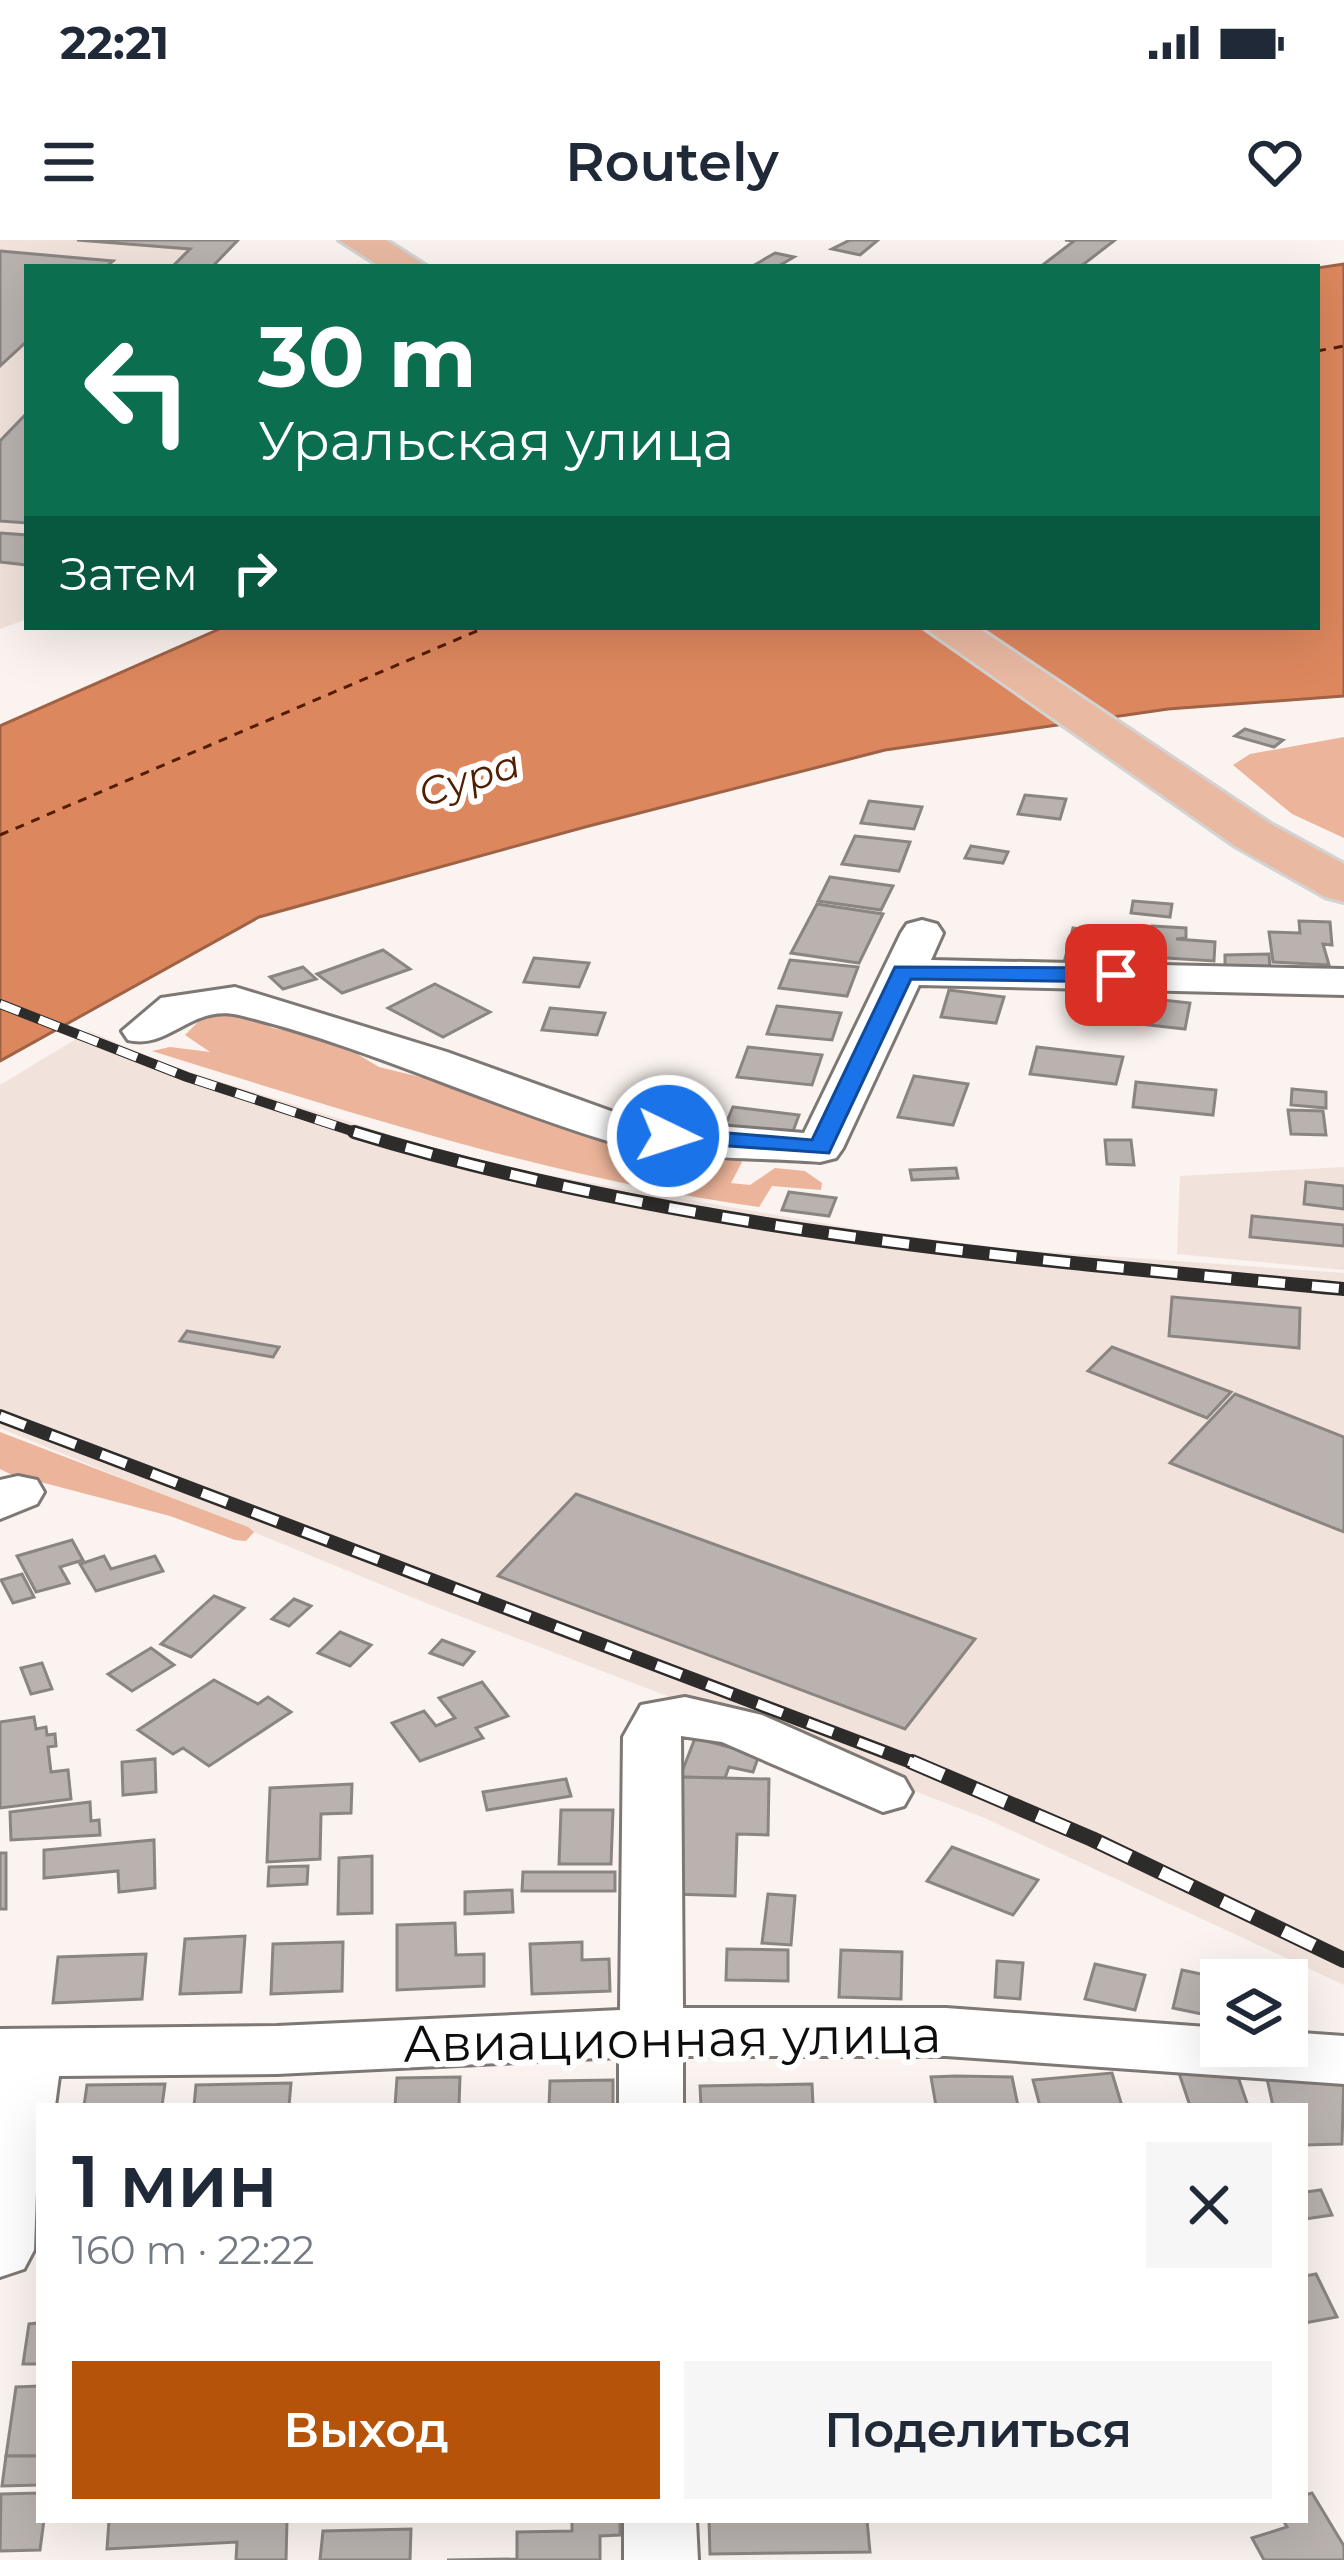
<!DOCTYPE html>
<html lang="ru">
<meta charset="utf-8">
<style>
body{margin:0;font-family:Montserrat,sans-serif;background:#f6f6f7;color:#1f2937;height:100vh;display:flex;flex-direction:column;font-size:45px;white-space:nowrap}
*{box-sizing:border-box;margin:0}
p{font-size:39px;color:#747a83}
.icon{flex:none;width:66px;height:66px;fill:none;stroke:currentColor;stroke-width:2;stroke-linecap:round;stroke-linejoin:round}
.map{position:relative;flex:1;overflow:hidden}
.sheet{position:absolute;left:36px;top:1863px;width:1272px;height:420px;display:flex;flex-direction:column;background:#fff;border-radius:0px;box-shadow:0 12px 48px #0002}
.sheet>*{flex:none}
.guide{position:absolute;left:24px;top:24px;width:1296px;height:366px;border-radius:0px;box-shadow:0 12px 48px #0002;background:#0b6e4f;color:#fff;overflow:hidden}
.fabs{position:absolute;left:1200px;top:1719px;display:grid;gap:24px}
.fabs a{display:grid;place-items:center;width:108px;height:108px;border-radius:0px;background:#fff;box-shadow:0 12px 48px #0002;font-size:60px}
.pin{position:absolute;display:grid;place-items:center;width:102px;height:102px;color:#fff;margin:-51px;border-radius:24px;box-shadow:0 6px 18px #0006}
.me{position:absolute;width:132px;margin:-66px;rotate:94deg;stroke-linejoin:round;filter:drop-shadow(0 0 9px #0008)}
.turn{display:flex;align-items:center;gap:42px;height:252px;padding:0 36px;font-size:54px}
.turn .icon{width:156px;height:156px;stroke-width:2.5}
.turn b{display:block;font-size:84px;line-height:102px}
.then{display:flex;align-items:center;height:114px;padding:0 36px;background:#0003;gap:24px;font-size:45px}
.round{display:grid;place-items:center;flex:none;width:126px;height:126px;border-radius:0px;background:#f6f6f7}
.head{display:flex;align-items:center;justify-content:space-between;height:204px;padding:0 36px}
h1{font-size:72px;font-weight:600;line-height:90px}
.action{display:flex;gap:24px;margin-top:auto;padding:24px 36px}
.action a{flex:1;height:138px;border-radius:0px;background:#b45309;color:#fff;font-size:48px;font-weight:600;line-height:138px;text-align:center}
.action a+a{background:#f6f6f7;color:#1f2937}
.status{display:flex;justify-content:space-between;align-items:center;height:84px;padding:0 60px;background:#fff;direction:ltr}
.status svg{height:33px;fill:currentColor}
header{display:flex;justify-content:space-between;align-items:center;height:156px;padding:0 36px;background:#fff;font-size:54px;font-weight:600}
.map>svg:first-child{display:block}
</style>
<div class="status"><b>22:21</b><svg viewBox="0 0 49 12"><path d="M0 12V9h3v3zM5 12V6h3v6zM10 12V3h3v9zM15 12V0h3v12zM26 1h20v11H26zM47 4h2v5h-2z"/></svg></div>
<header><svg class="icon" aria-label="menu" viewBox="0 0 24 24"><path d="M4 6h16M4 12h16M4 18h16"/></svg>Routely<svg class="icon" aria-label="heart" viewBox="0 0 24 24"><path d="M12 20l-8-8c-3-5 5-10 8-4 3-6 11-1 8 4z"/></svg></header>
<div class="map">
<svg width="1344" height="2320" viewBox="0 0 1344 2320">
<rect width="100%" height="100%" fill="#faf3ef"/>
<g fill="#f1e3dc">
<path d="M0 0H238L215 24 238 27H27V379L0 389Z"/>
<path d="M89 791 174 827 484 924 873 992 1021 1010 1344 1033V1745L987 1579 431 1365 0 1188V845Z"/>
<path d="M1344 927V1030L1177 1014 1180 936Z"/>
</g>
<g fill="#ecb49a">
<path d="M1344 497V598L1292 574 1233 525 1250 514Z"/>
<path d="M239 772 273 788 355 804 359 815 379 827 723 911 742 922 731 943 750 945 775 928 805 931 822 943 821 950 772 946 759 967C551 938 352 873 152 811L170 807 210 812 185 795 205 775Z"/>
<path d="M0 1192 248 1287 254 1292 246 1301 235 1300 170 1276 10 1234 0 1229Z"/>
</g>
<path fill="#dd875e" stroke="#9f6245" stroke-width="3" d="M1344 24V456L1168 469 885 510 585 587 259 677 0 821V486L224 387H1317V28Z"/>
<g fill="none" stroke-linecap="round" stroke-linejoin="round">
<g stroke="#531d00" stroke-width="3" stroke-dasharray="9 8" stroke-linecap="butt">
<path d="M1317 111 1344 106"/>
<path d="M0 595 486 387"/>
</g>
</g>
<g fill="#b9b2af" stroke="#8b8582" stroke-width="3">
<path d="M77 0H238L214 25 238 27H172L190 9Z"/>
<path d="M850 0H878L860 15 832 9Z"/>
<path d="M1065 0H1115L1080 27H1040L1074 1Z"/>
<path d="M0 11 113 21 106 27H27V101L0 126Z"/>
<path d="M775 13 794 17 777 27H751Z"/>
<path d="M27 173V283L0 281V201Z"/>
<path d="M0 293 27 295V325L0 322Z"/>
<path d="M1245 489 1283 500 1274 507 1235 496Z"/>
<path d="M1025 555 1066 559 1060 579 1018 574Z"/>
<path d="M869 561 922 567 914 589 861 583Z"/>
<path d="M855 596 910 602 899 631 842 624Z"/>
<path d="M971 606 1008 612 1003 623 965 618Z"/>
<path d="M830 637 893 646 881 670 818 661Z"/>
<path d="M1133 661 1172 664 1170 677 1131 673Z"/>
<path d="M817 664 883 674 859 723 791 713Z"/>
<path d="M1299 681 1330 682 1332 705 1323 704 1329 725 1273 722 1269 692 1300 693Z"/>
<path d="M1152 686 1186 688V698L1176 699 1215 702 1214 721 1151 717Z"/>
<path d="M1073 688 1136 695 1130 726 1065 719Z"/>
<path d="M383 710 410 729 342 753 317 734Z"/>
<path d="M1269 714 1270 729 1225 727V715Z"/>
<path d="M534 718 589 723 579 747 524 742Z"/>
<path d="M790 720 858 727 847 756 779 748Z"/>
<path d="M303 727 316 739 283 749 270 737Z"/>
<path d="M435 744 490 772 443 797 388 768Z"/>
<path d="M949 750 1004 757 996 783 941 777Z"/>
<path d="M1136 757 1190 763 1185 789 1131 783Z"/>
<path d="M777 766 841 773 832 800 767 794Z"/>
<path d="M550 768 605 773 597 795 542 790Z"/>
<path d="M748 807 822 815 812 845 737 837Z"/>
<path d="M1037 807 1123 817 1116 844 1030 834Z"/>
<path d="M914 836 968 844 953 885 898 877Z"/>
<path d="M1136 842 1216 850 1213 875 1133 867Z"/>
<path d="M1292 849 1326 852V868L1291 865Z"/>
<path d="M733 867 799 875 789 902 722 893Z"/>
<path d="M1288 870 1323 871 1326 895 1291 894Z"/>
<path d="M1105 900H1131L1134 925 1107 924Z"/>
<path d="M956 928 958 938 912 940 910 930Z"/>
<path d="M1306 942 1344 946V969L1304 964Z"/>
<path d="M789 952 836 958 829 976 782 970Z"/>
<path d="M1252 976 1344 985V1006L1250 997Z"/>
<path d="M1172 1057 1300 1068 1299 1108 1169 1096Z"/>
<path d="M187 1091 279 1107 273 1117 180 1101Z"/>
<path d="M1112 1107 1231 1152 1207 1178 1088 1131Z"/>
<path d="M1235 1154 1344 1197V1292L1170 1223Z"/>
<path d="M576 1254 975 1399 905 1489 498 1336Z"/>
<path d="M72 1300 83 1320 60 1327 69 1343 36 1352 17 1316Z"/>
<path d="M104 1316 111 1329 155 1316 163 1331 96 1351 80 1324Z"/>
<path d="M22 1334 34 1357 13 1363 1 1340Z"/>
<path d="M214 1356 244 1368 191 1417 161 1404Z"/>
<path d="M294 1359 311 1366 289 1386 272 1379Z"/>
<path d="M340 1392 371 1405 350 1426 318 1413Z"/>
<path d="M442 1400 474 1412 463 1425 430 1413Z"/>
<path d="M151 1408 174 1425 132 1451 108 1434Z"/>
<path d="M42 1423 52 1449 31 1454 21 1428Z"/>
<path d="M214 1440 258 1464 268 1457 291 1472 209 1526 183 1508 173 1514 138 1490Z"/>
<path d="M482 1442 508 1476 476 1488 483 1498 420 1521 392 1483 424 1471 436 1486 455 1478 439 1458Z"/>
<path d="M34 1477 36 1489 46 1487 47 1495 55 1494 56 1506 48 1507 51 1532 68 1530 71 1559 0 1568V1482Z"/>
<path d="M695 1498 759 1515 753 1532 729 1527 725 1538 680 1537Z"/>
<path d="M155 1519 156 1552 123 1555 122 1522Z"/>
<path d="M680 1537 769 1539 768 1595 737 1594 735 1656 673 1654Z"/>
<path d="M566 1539 571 1556 487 1570 483 1552Z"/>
<path d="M352 1544 351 1573 321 1574 320 1619 267 1622 270 1548Z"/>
<path d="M90 1562 91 1581 99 1580 100 1595 11 1600 10 1572Z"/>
<path d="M561 1570H613L611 1624H559Z"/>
<path d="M154 1600 155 1648 119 1652 118 1631 44 1638V1610Z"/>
<path d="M952 1607 1038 1640 1013 1675 927 1641Z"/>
<rect x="0" y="1613" width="6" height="56"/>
<path d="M372 1616V1673L338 1674 339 1618Z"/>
<path d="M308 1626 307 1644 268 1646 269 1627Z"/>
<path d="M523 1632H615V1651H522Z"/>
<path d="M512 1650 513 1672 465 1674V1652Z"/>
<path d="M768 1654 795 1656 791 1705 762 1703Z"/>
<path d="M455 1683 456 1715 484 1714V1746L397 1750V1685Z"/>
<path d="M245 1696 241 1752 180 1754 185 1699Z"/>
<path d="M343 1702 342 1751 271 1754 273 1704Z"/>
<path d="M582 1702V1720L609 1719 610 1751 532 1754 530 1704Z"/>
<path d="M727 1709 788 1710V1741L726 1740Z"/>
<path d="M841 1710 902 1712 901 1759 839 1757Z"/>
<path d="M146 1714 142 1759 53 1763 58 1717Z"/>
<path d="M997 1721 1023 1723 1020 1759 995 1757Z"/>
<path d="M1095 1724 1145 1735 1135 1770 1085 1759Z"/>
<path d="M1182 1730 1229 1740H1221V1778L1173 1768Z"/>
<path d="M1235 1828 1248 1866H1190L1179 1833Z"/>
<path d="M1344 1832 1342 1904 1305 1905V1866H1273L1266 1834Z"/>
<path d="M1112 1833 1122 1866H1040L1033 1840Z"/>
<path d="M956 1836 1012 1837 1018 1866H936L931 1837Z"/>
<path d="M460 1837 459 1866H395L397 1838Z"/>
<path d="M613 1840V1866H549L550 1841Z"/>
<path d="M291 1843 289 1866H194L196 1845Z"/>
<path d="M165 1844 162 1866H84L87 1845Z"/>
<path d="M812 1844 813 1866H701L700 1846Z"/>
<path d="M1321 1950 1332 1975 1305 1979V1952Z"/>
<path d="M1316 2034 1337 2077 1305 2083V2036Z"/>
<path d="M39 2083V2124H23L29 2084Z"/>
<path d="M39 2146V2216H6L16 2147Z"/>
<path d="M6 2216H39V2245L2 2246Z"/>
<path d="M39 2253V2280H44L40 2310 0 2311 1 2254Z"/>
<path d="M1312 2253 1344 2306V2320H1264L1252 2298 1287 2287 1283 2280H1305V2255Z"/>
<path d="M109 2280H287L286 2320H236L237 2302 107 2309Z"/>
<path d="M572 2280H620V2295L600 2296V2320H447L517 2319V2292L572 2291Z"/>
<path d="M709 2280H867L870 2312 710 2314Z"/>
<path d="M411 2289 410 2320H320L323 2291Z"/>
</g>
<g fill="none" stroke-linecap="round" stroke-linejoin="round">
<g stroke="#7e7875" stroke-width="6">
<g id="minor">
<path d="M922 680 937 684 943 693 931 720 1344 729V755L919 745 843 908 836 918 820 922C756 917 671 920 611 902 485 864 366 806 239 775 191 764 169 810 128 800L122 791 161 758 235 747 447 812 633 879 804 893 901 693 907 684Z"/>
<path d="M18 1236 37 1240 44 1252 37 1264 0 1279V1240Z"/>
<path d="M685 1457 762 1475 904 1538 912 1552 904 1566 883 1572 722 1502 681 1496 683 1768H946L1221 1788V1806H1287V1792L1344 1796V1844L946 1816H683V1866H619V1817L277 1834 59 1836 55 1866H39L34 2010 24 2029 0 2037V1789L277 1786 620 1770 623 1497 641 1465Z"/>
<path d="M624 2280H696L698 2320H624Z"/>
</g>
</g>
<g stroke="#d4d3d3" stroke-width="6">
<g id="major">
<path d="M339 0H386L428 27H381Z"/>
<path d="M923 387H977L1271 584 1344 624V662L1325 657 1235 606Z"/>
</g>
</g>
<use href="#minor" fill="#fff" fill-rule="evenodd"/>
<use href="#major" fill="#e9b9a2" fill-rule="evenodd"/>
<g stroke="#2e2c2a" stroke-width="10">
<path id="rail-far2" d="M0 764 187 837 364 895"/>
</g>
<g stroke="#2e2c2a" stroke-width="14">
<g id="rail-far1">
<path d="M354 892C675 990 1011 1018 1344 1049"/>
<path d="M0 1176 919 1525"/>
</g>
</g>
<g stroke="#2e2c2a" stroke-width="16">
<path id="rail" d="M912 1522 1092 1599 1344 1720"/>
</g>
<use href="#rail-far2" stroke="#fff" stroke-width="8" stroke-dasharray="21" stroke-linecap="butt"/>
<use href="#rail-far1" stroke="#fff" stroke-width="9" stroke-dasharray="27" stroke-linecap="butt"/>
<use href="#rail" stroke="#fff" stroke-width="12" stroke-dasharray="34" stroke-linecap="butt"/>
</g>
<path fill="#1a73e8" stroke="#114b97" stroke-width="3" d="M895 727 1116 728 1127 735 1116 742 911 739 829 913 659 901 656 896 668 888 812 900Z"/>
<g text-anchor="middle" stroke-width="12" stroke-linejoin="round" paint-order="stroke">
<g font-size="39" font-style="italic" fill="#531d00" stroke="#fff">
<text transform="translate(469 538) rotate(-18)" y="14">Сура</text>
</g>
<g font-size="51" fill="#0f0d0c" stroke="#fff">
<text transform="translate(672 1799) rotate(-1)" y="18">Авиационная улица</text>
</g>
</g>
</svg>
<div class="fabs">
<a><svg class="icon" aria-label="layers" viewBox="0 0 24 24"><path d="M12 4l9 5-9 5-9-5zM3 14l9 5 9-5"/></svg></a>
</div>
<div class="pin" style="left:1116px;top:735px;background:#d93025"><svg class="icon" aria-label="arrive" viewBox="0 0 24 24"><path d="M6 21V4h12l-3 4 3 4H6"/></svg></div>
<svg class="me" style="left:668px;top:896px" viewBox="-20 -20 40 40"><circle r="17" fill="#1a73e8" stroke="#fff" stroke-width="3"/><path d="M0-11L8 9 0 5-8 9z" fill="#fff"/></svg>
<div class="guide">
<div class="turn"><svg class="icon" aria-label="left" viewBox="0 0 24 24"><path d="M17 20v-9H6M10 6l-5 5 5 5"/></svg><div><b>30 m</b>Уральская улица</div></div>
<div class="then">Затем<svg class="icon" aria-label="right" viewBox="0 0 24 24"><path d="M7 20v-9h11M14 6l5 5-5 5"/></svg></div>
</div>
<section class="sheet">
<div class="head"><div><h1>1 мин</h1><p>160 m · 22:22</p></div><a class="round"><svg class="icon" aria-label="close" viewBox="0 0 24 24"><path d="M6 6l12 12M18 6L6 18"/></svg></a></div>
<div class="action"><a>Выход</a><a>Поделиться</a></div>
</section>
</div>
